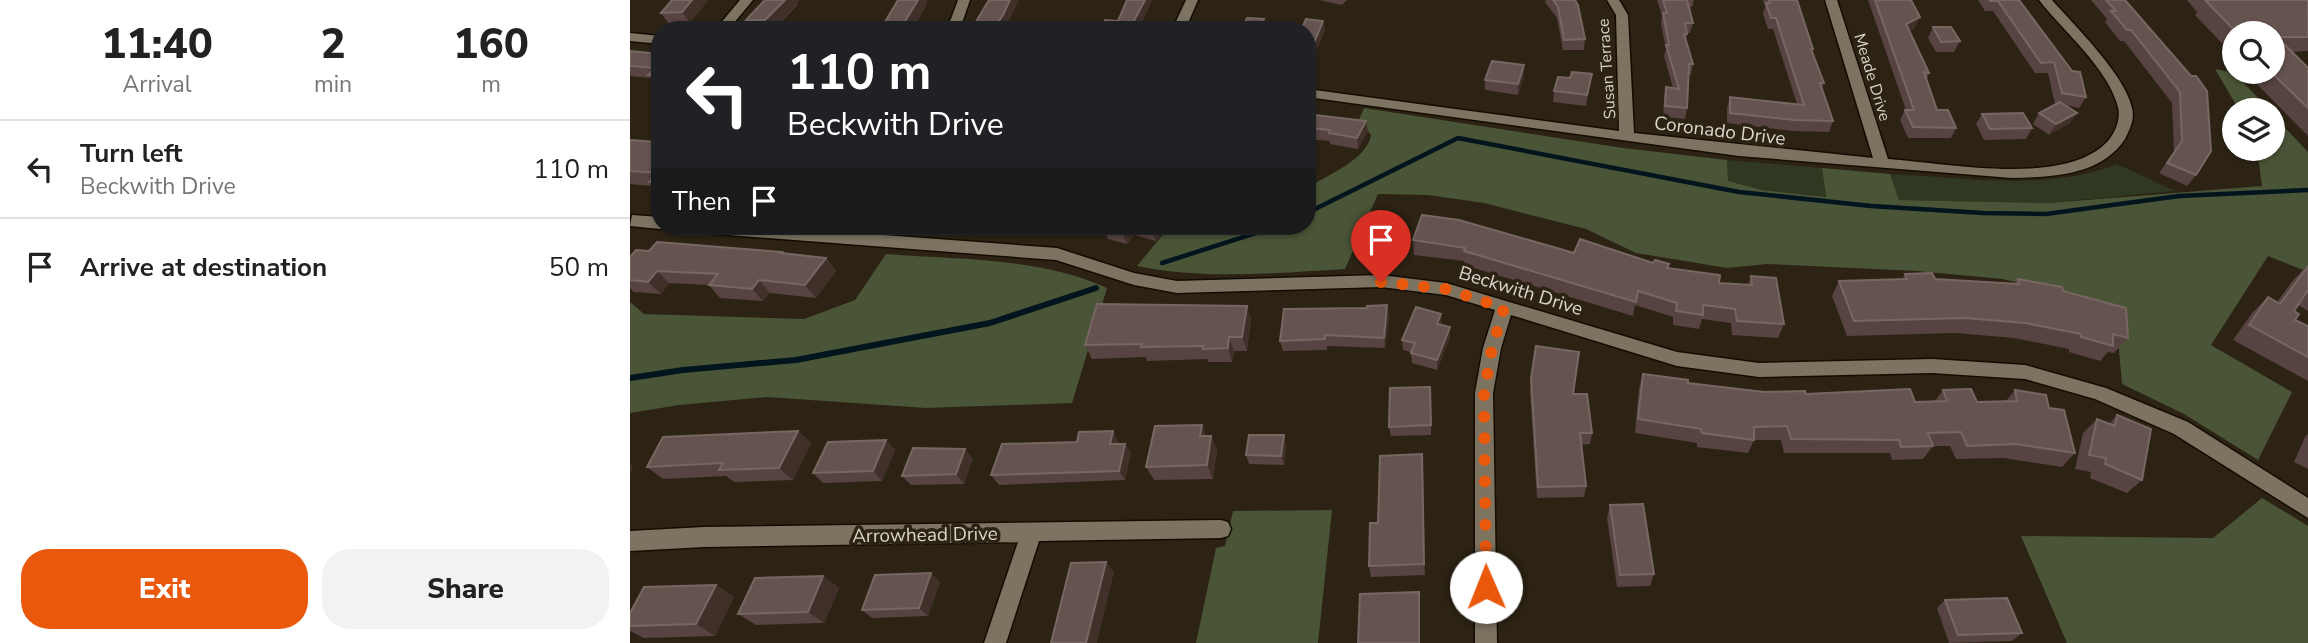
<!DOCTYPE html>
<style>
body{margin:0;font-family:"Nunito Sans",sans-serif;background:#f2f2f2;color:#222;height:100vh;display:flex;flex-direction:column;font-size:26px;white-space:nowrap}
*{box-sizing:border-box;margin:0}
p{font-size:23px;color:#767676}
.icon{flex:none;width:38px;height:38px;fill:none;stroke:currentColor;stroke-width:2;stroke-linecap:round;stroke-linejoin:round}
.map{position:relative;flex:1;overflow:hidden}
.panel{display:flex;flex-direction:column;background:#fff;width:630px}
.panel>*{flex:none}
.banner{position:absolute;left:21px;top:21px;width:665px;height:214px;border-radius:28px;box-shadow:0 2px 5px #0004;background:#202124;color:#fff;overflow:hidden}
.tools{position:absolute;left:1592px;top:21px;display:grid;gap:14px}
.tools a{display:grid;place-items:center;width:63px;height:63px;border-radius:50%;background:#fff;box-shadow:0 2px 5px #0004;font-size:35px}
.pin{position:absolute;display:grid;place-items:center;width:60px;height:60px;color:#fff;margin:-72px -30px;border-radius:50% 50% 50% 0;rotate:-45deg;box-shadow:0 0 7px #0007}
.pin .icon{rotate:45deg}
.me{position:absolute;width:77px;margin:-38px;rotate:359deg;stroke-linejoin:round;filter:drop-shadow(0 0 5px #0008)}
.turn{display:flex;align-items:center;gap:24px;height:147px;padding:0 21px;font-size:32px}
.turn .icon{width:91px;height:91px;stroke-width:2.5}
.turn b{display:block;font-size:49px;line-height:60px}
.then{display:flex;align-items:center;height:66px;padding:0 21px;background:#0003;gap:14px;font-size:26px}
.eta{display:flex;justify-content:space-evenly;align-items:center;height:119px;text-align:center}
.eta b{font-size:42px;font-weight:800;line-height:49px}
.cta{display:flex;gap:14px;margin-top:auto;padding:14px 21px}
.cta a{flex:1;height:80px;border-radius:28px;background:#ea580c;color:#fff;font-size:28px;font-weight:800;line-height:80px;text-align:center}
.cta a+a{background:#f2f2f2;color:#222}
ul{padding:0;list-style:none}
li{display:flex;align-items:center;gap:21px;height:98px;padding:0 21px;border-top:2px solid #e0e0e0}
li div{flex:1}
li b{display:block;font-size:26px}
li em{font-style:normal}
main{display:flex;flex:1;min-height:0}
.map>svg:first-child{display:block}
</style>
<main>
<section class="panel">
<div class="eta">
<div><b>11:40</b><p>Arrival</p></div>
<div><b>2</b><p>min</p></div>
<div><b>160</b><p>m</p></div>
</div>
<ul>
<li><svg class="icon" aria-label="left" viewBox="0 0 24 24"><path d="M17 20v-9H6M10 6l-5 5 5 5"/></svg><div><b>Turn left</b><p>Beckwith Drive</p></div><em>110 m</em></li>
<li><svg class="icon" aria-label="arrive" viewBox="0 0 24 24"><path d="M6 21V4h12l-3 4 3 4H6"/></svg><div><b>Arrive at destination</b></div><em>50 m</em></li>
</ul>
<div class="cta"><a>Exit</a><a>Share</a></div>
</section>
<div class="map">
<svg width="1678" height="643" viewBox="0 0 1678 643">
<rect width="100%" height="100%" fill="#2c2314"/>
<g fill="#303821">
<path d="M1097 160 1192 168 1196 197 1132 190 1098 181Z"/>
<path d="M1487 164 1545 191 1418 203 1268 200 1260 174C1333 177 1419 192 1487 164Z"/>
</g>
<g fill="#4a5436">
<path d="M1585 69 1605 73 1639 110H1609Z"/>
<path d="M734 108 993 148 1097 160 1098 181 1132 190 1196 197 1192 168 1260 174 1269 200 1418 203 1632 186 1627 149H1643V115L1678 152V272L1638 256 1581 345 1662 392 1628 460 1554 414 1492 384 1485 306 1373 279 1287 271 1137 264 1097 268 1049 260 1006 253 956 229 854 203 798 195 748 194 715 269C645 273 576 280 507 266L540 226H677V188C697 175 737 160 741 135L729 120Z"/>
<path d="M256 254C329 260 410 257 477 288L442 403 296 408 137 397 49 405 0 413V302L14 314 174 319 225 300Z"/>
<path d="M1632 498 1678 526V643H1437L1391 536 1583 538Z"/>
<path d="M702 510 688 643H566L586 548 595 546 603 511Z"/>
</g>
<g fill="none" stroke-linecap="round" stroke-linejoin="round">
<g stroke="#00151d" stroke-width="4.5">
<path d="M677 213 828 138 1109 192 1241 206 1353 213 1416 214 1549 196 1678 190"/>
<path d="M532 263 648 226"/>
</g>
<path stroke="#00151d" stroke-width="6" d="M0 378 53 370 166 360 360 323 466 288"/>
<g stroke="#140c01" stroke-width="3">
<g id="street">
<path d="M110 0H123L98 30H85Z"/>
<path d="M328 0H340L333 20 326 30H313L321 19Z"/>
<path d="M556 0H568L555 30H542Z"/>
<path d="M977 0H989L998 15 1004 133 1243 158 1195 0H1207L1258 159C1316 163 1434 187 1477 142 1485 133 1491 120 1488 107 1478 68 1433 31 1409 0H1422C1445 26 1495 75 1502 108 1505 119 1500 129 1495 139 1471 176 1421 177 1382 178L1109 156 677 97V89L989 131 986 15Z"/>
<path d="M0 33 30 36V44L0 41Z"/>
<path d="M2 215 30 217V226H36L30 229 0 226Z"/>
<path d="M52 226H132L427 248 504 273 547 281 751 275 816 283 1047 352 1129 363 1302 359 1395 365 1476 388 1558 422 1678 498V518L1544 434 1465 399 1395 379 1302 373 1129 377 1047 366 881 315 871 348 863 393 867 643H845V393L853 348 865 310 816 295 751 287 547 293 504 285 426 260 60 232Z"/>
<path d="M591 520 598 522 601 529 598 536 591 538 409 541 376 643H354L388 542 74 547 0 551V531L74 527Z"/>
</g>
</g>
<use href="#street" fill="#7d7361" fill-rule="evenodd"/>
</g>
<g fill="#574341">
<path d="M78 0 60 23 39 24 31 13Z"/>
<path d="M268 0H297L295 7 282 30H254L252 27Z"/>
<path d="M689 0H717L712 5Z"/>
<path d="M916 0H945L955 39 954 50H933L927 18 915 2Z"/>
<path d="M1027 0H1064L1062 7H1059L1063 23 1060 33H1057L1056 40 1063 64 1061 75H1059L1057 108 1055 119 1033 117 1034 98 1036 87 1043 88 1034 56 1036 49 1031 24 1032 15Z"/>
<path d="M1133 0H1167L1183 49 1182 52 1194 83 1192 88 1203 121 1199 132 1162 131 1097 123V108L1100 97 1167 104 1143 29H1138L1133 14 1135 7Z"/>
<path d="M1238 0H1281L1285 28 1279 31 1299 73 1297 79 1307 110 1326 128 1321 138H1278L1270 120 1275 110H1276Z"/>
<path d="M1348 0H1389L1456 97 1449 108 1435 105 1440 123 1419 135 1403 124 1409 113 1426 104H1425L1418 73H1405L1363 11H1355Z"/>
<path d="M1461 0H1495L1561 76 1566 175 1557 186 1529 173 1544 152 1542 103 1494 41H1490L1475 22 1477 19Z"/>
<path d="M1557 0H1678V51L1661 52 1678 68V136L1615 72H1643V33H1605V57L1565 15 1567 12Z"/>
<path d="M168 4 144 30H123L116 20Z"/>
<path d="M693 21 695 30 680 64H677V30Z"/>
<path d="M1303 27 1330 41 1324 52H1306L1298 38Z"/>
<path d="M0 51 30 54V86L27 85 21 78 0 76Z"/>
<path d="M894 76 888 95 855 90V80Z"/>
<path d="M960 85 956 106 923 102 924 91Z"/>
<path d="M677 114 736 121 738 131 728 149 700 144V141L677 139Z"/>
<path d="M1352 114 1402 128 1396 139 1354 140 1346 124Z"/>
<path d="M0 140 30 142V194L22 186 0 184Z"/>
<path d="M444 226H537L526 241 504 235 497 244 478 239 476 234 446 229Z"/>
<path d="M783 240 944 253 1089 283 1118 285 1121 276 1154 324 1148 338 1102 335 1101 323 1072 319 1069 329 1043 325V317L1005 305 1003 316 834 265V261L784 255Z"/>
<path d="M154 254 196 258 206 271 186 298 140 293 133 301 90 298 79 285 39 283 31 294 4 292 0 288V257Z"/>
<path d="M1678 265V311L1668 305 1664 311 1665 320 1678 326V381L1603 340 1622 313 1638 297 1647 302 1663 280Z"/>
<path d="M1275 274 1305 279 1385 283 1388 279 1433 291 1498 338 1484 353 1478 352 1470 361 1439 352V349L1384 338 1325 333 1217 336 1202 296 1209 281 1272 279Z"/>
<path d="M757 305 759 316 755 348 697 346V350L653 351 650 341 737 308Z"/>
<path d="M617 306 621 320 617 351H604L602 362H578L577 359 517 361 516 357 462 359 455 345Z"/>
<path d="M811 314V325L820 327V337L807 370 782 363 781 352 773 350 772 340Z"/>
<path d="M1013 374 1058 383 1134 392 1285 402 1305 401 1313 390 1347 402 1376 401 1385 390 1419 408 1445 453 1432 467 1374 458 1326 459 1320 446H1303L1293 459 1262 460 1260 453H1154L1151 440H1124L1118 453 1067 447V443L1005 433 1009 388Z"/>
<path d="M901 378 943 394 962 433 960 444 951 445 956 486 954 497 907 498 900 390Z"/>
<path d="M801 397V435L761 436 759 427Z"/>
<path d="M1487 415 1512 480 1497 493 1460 478 1461 472 1445 469 1453 433 1467 419 1479 424Z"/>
<path d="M168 431 181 443 163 480 104 482 96 476 33 479 17 467Z"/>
<path d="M1678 434V469L1664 462 1675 437Z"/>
<path d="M577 436H581L587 450 583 479 524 480 516 467Z"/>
<path d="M256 440 265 450 252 481 193 483 183 473Z"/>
<path d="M488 441 487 444H495L501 453 495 480 369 485 361 475Z"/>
<path d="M656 445 654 465 619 464 616 455Z"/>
<path d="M343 458 334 484 281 485 272 476Z"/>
<path d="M793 466 795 575 741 577 739 566 748 523Z"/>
<path d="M980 505 1024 574 1020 586 987 587 977 518Z"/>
<path d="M193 576 209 588 194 623 126 625 108 614Z"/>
<path d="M310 582 298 616 242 618 232 610Z"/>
<path d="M86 585 104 597 85 636 14 638 0 631V613Z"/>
<path d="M1315 600 1392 633 1382 641 1319 643 1307 608Z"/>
</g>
<g fill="#403029">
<path d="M62 0H78L60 23 52 12Z"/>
<path d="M155 0H170L144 30H142L135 20Z"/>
<path d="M288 0H297L295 7 282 30H274L272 26Z"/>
<path d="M380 0H389L377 25 374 30H363Z"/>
<path d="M515 0H522L514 19 508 30H499Z"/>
<path d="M1290 17 1285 28 1271 35 1276 24Z"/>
<path d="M634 19 635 28H630Z"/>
<path d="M693 21 695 30 680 64 679 55Z"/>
<path d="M894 65V76L888 95V84Z"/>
<path d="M1447 113 1440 123 1419 135 1426 124Z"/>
<path d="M736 121 738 131 728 149 727 138Z"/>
<path d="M30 143V157L23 150Z"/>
<path d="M495 226H501L504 235 497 244 491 230Z"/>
<path d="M521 226H537L526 241 520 227Z"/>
<path d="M196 258 206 271 186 298 175 285Z"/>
<path d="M27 271 39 283 31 294 18 282Z"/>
<path d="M129 280 140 293 133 301 122 289Z"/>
<path d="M757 305 759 316 755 348 754 338Z"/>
<path d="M617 306 621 320 617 351 612 337Z"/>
<path d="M811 314 812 324 807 334V324Z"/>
<path d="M820 327V337L807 370V360Z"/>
<path d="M599 337 604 351 602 362 598 348Z"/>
<path d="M572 425 578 439 570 436Z"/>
<path d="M168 431 181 443 163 480 149 468Z"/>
<path d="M483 431 488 441 485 454 480 444Z"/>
<path d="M654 435 656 445 654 465 651 456Z"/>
<path d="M581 436 587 450 583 479 577 465Z"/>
<path d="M256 440 265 450 252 481 243 471Z"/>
<path d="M495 444 501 453 495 480 489 471Z"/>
<path d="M335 449 343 458 334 484 326 474Z"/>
<path d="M792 454 793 466 795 575 794 564Z"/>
<path d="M0 464 3 467 0 475Z"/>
<path d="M476 562 484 572 467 643H456Z"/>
<path d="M301 573 310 582 298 616 289 608Z"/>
<path d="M193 576 209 588 194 623 178 612Z"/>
<path d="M86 585 104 597 85 636 66 624Z"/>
<path d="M789 592 790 604V643H789Z"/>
</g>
<g fill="#655350" stroke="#776763" stroke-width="2">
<path d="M42 0H62L52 12 31 13Z"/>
<path d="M135 0H155L135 20H116Z"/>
<path d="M268 0H288L272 26 252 27Z"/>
<path d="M359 0H380L373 15 363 30H341Z"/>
<path d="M497 0H515L499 30H470L475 20 488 21Z"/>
<path d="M923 0H945L948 5 955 39 934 40 928 7Z"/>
<path d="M1033 0H1057L1063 23H1055L1057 34H1054L1063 64H1059L1057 108 1035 106 1036 87 1049 89 1036 45H1039L1033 13H1037Z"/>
<path d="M1139 0H1167L1183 49H1181L1194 83H1190L1203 121 1165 120 1100 113V97L1174 105 1146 18H1141L1136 3H1140Z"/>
<path d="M1245 0H1281L1290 17 1276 24 1299 73 1294 72 1307 110H1318L1326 128 1283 127 1275 110H1284Z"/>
<path d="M1360 0H1389L1442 71 1450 72 1456 97 1432 93 1424 62 1411 63 1368 1H1360Z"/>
<path d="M1476 0H1495L1561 76H1566L1577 91 1581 151 1566 175 1537 163 1552 141 1550 92 1501 30H1497L1481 11H1486Z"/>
<path d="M1575 0H1678V12L1677 13 1678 14V37H1647L1678 68V108L1641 72H1643V33H1607Z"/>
<path d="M617 18 634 19 630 28 656 30H611Z"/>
<path d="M676 19 693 21 679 55 677 54V30H671Z"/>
<path d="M1303 27H1321L1330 41 1311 42Z"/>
<path d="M0 51 30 54V76L18 75 26 68 0 66Z"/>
<path d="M862 61 894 65 888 84 855 80Z"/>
<path d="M942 72 962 74 957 95 924 91 928 77 940 78Z"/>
<path d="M1430 102 1447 113 1426 124 1409 113Z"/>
<path d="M1393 113 1402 128 1360 129 1352 114Z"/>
<path d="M677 114 736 121 727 138 699 133 700 130 677 128Z"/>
<path d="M0 140 30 142 23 150H30V183L19 182 28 173 0 171Z"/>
<path d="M792 215 829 220 944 253 950 239 1023 263 1025 260 1039 264 1037 268 1090 275 1089 283 1122 285 1121 276 1146 278 1154 324 1107 321 1105 309 1073 305V315L1046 311 1047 303 1008 291 1006 302 834 251 835 248 783 240Z"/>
<path d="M475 226H495L491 230Z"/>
<path d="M27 242 152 252 151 253 196 258 175 285 129 280 122 289 79 285 88 274 27 271 18 282 0 280V257L6 250 19 251Z"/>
<path d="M1678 266V290L1664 311 1669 314 1665 320 1678 326V357L1619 325 1638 297 1650 304Z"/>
<path d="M1302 273 1305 279 1389 284 1388 279 1432 287 1433 291 1496 308 1498 338 1483 334V346L1451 337V334L1395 323 1335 318 1224 321 1209 281 1277 279 1275 274Z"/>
<path d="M467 304 617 306 612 337H599L598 348 573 349V346L511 347 512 344 455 345Z"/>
<path d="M757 305 754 338 695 335V339L650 341 654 309 737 308V306Z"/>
<path d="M786 307 811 314 807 324 820 327 807 360 781 353 785 343 772 340Z"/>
<path d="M906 346 949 352 943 394H957L962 433H950L956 486 908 487 901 378Z"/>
<path d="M1013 374 1058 380V383L1134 392 1175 391 1176 394 1280 389 1285 402 1317 401 1313 390 1341 389 1347 402 1387 401 1385 390 1416 395 1419 408 1434 410 1445 453 1386 444 1337 446 1331 432 1298 433 1303 446 1271 447 1269 440 1161 439 1157 426 1124 427V440L1072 433 1071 429 1008 419Z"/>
<path d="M800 387 801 425 759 427 760 388Z"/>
<path d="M1487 415 1521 429 1512 480 1475 464 1476 458 1459 455 1467 419 1485 426Z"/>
<path d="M572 425 570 436H581L577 465 516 467 525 426Z"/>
<path d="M168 431 149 468 89 470 93 463 17 467 33 437Z"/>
<path d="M483 431 480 444H495L489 471 361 475 372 444 447 442 449 432Z"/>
<path d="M619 435H654L651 456 616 455Z"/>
<path d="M256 440 243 471 183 473 198 442Z"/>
<path d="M283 448 335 449 326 474 272 476Z"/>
<path d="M792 454 794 564 739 566 740 523H748L750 456Z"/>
<path d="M1013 504 1024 574 990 575 980 505Z"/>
<path d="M476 562 456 643H421L441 563Z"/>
<path d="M301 573 289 608 232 610 245 575Z"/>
<path d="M193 576 178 612 108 614 125 578Z"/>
<path d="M86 585 66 624 0 626V613L14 587Z"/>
<path d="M789 592V643H728L730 594Z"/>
<path d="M1377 598 1392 633 1328 635 1315 600Z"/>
</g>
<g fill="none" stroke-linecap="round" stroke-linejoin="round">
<path stroke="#ea580c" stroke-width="12" stroke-dasharray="0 21.6" d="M751 282 816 289 874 308 862 348 854 393 856 587"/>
</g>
<g text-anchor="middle" stroke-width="7" stroke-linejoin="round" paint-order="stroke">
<g font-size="16" fill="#dad4cb" stroke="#2c2314">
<text transform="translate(976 69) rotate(-94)" y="6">Susan Terrace</text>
<text transform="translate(1243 77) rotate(73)" y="6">Meade Drive</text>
</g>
<g font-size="19" fill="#dad4cb" stroke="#2c2314">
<text transform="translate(1090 130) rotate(7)" y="7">Coronado Drive</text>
<text transform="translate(891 290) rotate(17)" y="7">Beckwith Drive</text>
<text transform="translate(295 534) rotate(-1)" y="7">Arrowhead Drive</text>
</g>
</g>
</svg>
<div class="tools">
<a><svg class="icon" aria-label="search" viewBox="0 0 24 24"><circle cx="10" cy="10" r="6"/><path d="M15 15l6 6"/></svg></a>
<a><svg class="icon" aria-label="layers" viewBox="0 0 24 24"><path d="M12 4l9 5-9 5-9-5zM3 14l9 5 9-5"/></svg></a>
</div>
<div class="pin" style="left:751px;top:282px;background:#d93025"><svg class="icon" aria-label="arrive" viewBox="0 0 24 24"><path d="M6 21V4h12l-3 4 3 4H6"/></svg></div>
<svg class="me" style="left:856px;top:587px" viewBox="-20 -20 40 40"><circle r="19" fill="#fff"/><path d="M0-13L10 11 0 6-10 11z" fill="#ea580c"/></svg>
<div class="banner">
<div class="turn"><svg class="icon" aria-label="left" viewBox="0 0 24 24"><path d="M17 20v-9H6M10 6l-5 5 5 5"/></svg><div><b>110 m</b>Beckwith Drive</div></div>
<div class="then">Then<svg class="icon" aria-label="arrive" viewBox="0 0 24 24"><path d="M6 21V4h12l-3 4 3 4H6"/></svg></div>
</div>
</div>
</main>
